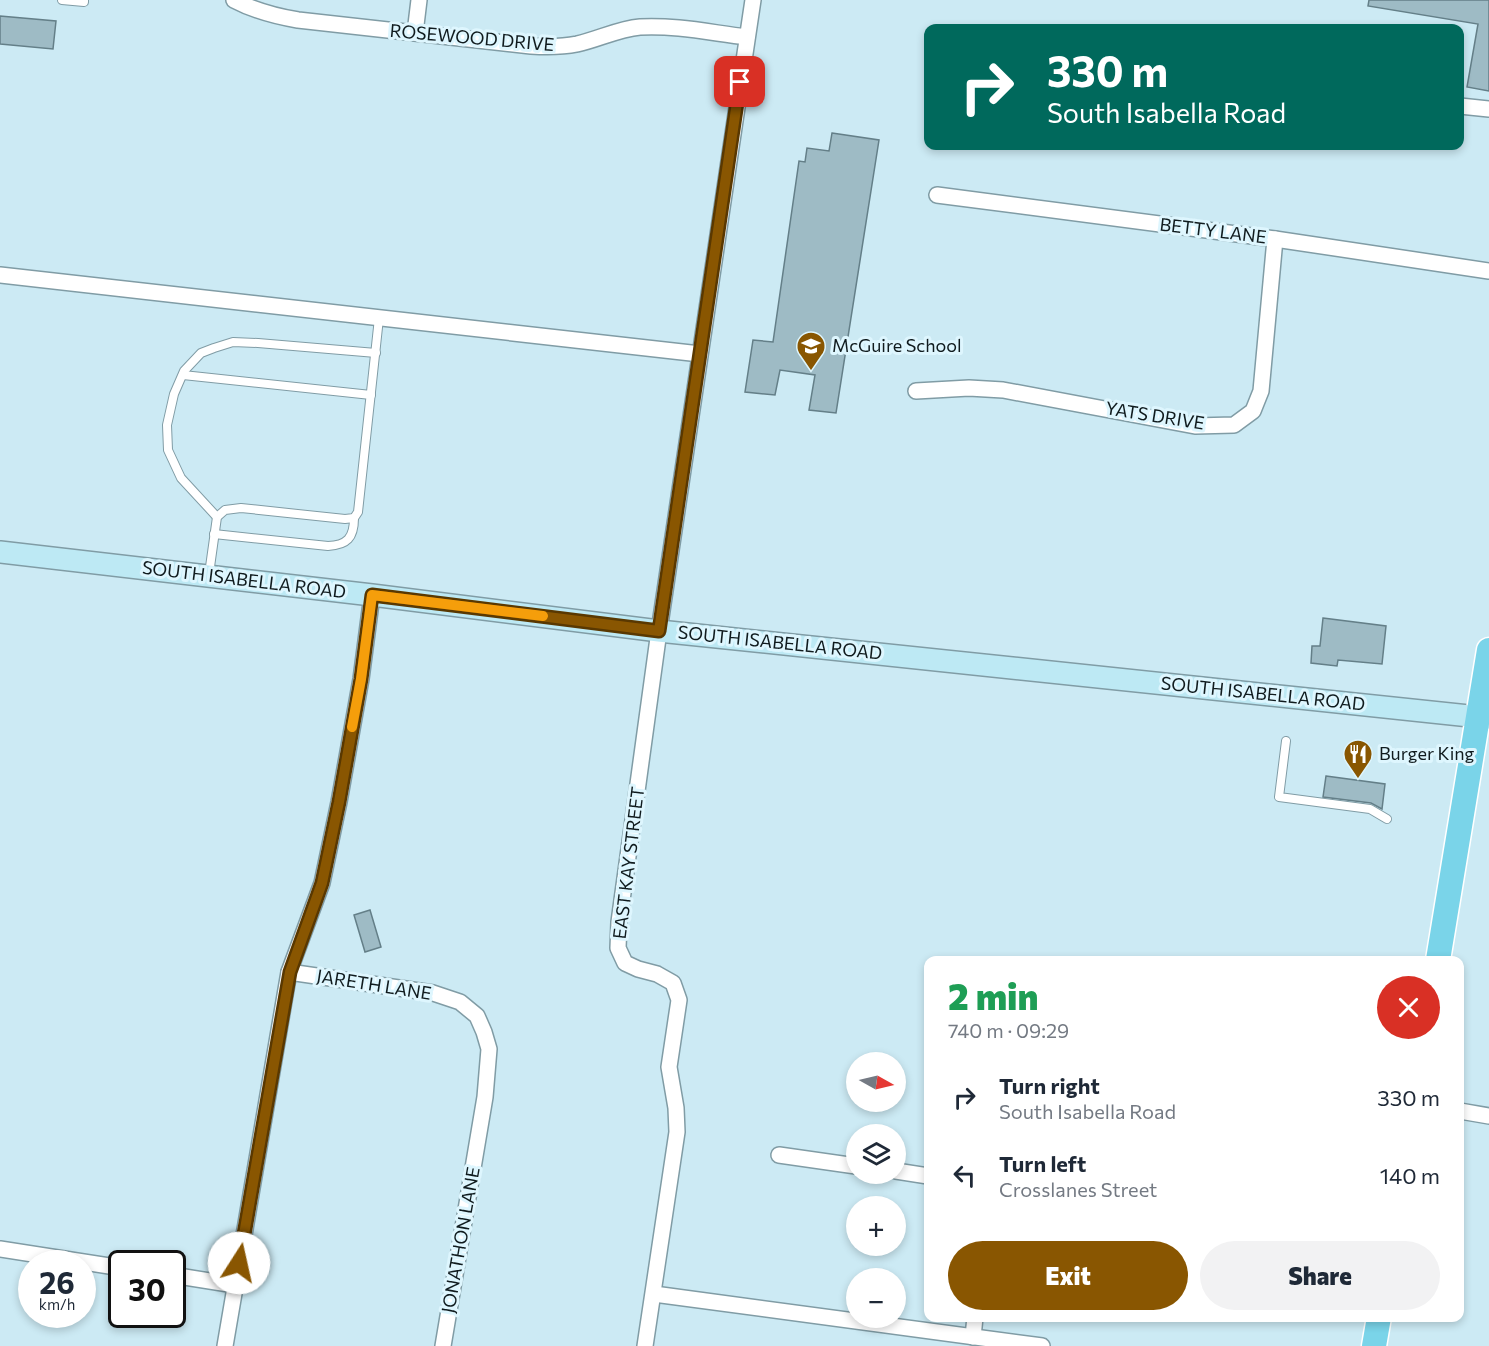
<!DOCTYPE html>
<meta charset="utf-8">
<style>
body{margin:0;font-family:Commissioner,sans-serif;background:#f2f2f3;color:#1f2937;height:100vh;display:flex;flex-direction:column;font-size:22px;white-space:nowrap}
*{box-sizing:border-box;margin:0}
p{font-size:20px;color:#747a83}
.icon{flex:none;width:33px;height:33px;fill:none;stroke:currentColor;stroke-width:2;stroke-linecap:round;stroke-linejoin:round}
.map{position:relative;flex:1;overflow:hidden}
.side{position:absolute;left:924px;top:956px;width:540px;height:366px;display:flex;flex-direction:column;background:#fff;border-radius:12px;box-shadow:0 3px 9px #0003}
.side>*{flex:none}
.top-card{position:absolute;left:924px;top:24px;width:540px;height:126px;border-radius:12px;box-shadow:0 3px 9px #0003;background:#00695c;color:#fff;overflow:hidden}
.needle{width:39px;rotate:98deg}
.buttons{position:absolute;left:846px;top:1052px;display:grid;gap:12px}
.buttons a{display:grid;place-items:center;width:60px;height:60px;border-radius:50%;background:#fff;box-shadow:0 3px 9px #0003;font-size:30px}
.speed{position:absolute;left:18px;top:1250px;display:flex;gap:12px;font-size:30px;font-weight:700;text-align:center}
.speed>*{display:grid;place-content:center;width:78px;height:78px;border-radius:50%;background:#fff;box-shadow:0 3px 9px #0003;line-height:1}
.speed small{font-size:15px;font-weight:400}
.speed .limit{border:3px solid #111;border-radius:9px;background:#fff;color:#111}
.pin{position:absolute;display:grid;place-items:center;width:51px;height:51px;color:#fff;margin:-26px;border-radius:12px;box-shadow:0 3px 9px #0006}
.me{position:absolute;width:66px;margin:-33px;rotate:10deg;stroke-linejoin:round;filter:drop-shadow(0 0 4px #0008)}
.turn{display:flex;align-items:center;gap:21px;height:126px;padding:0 24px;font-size:27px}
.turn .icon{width:78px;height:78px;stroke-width:2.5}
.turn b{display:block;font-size:42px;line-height:51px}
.round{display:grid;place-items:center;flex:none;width:63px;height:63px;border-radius:32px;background:#f2f2f3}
.overview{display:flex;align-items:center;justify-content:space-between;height:102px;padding:0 24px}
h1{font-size:36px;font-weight:800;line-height:45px;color:#1e9e55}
.primary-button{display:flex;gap:12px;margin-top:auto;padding:12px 24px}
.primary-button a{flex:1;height:69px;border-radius:36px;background:#895601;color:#fff;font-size:24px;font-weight:800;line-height:69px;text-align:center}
.primary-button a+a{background:#f2f2f3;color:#1f2937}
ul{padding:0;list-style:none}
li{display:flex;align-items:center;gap:18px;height:78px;padding:0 24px}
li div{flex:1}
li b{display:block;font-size:22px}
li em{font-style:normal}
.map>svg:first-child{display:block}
</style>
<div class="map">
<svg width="1489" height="1346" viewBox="0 0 1489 1346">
<rect width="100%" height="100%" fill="#cceaf4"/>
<g fill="#9ebbc5" stroke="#647f88" stroke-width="1.5">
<path d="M1369 0H1489V91L1467 87 1478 24 1368 6Z"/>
<path d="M0 16 56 21 53 49 0 44Z"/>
<path d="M832 133 879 140 836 413 809 410 815 375 780 370 775 395 745 392 753 340 773 342 799 161 805 162 807 148 829 151Z"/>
<path d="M1323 618 1386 626 1382 664 1338 660 1337 666 1311 663 1312 646H1320Z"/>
<path d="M1326 776 1385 784 1382 809 1371 803 1323 797Z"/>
<path d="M370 910 381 947 365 952 354 915Z"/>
</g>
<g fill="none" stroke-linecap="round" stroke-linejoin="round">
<g stroke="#809ca5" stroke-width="10">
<g id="lane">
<path d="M62 0 84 2V0"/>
<path d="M183 375 371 395"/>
<path d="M217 517 181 478 168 450 167 425 174 394 184 371 201 353 214 348 233 342 258 343 376 353"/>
<path d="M214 534 328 546C347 545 354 538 354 518"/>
<path d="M209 574 217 517 225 510 241 508 345 519 354 518 358 512 379 318"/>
<path d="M1286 741 1279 797 1370 809 1387 819"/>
</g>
</g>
<g stroke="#809ca5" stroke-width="18">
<g id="street">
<path d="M234 0C255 11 274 16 298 20L531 46C547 47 562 47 577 44 599 39 618 29 640 27 676 25 712 33 747 37"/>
<path d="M415 33 419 0"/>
<path d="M1460 106 1489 109"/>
<path d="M937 195 1275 239 1489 271"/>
<path d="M0 275 700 354"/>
<path d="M916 391 969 388 1003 390 1195 426 1234 425 1253 411 1261 391 1275 239"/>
<path d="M289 972 433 993 460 1002 477 1016 484 1032 489 1049 485 1097 443 1346"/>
<path d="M1460 1111 1489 1116"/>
<path d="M779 1155 856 1166"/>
<path d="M896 1171 928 1176"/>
<path d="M0 1249 122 1268"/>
<path d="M172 1275 235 1285"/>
<path d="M654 1294 1042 1346"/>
<path d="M973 1337 975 1317"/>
<path d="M225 1346 289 972 322 883 339 802 361 679 372 595"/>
<path d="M645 1346 677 1132 676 1108 669 1067 679 1000 673 983 657 974 638 969 625 963 618 948 619 922 659 631 753 0"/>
</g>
</g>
<g stroke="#809ca5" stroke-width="24">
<path id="secondary" d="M0 552 372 595 659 631 1489 718"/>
</g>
<g stroke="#fff" stroke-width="27">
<g id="primary">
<path d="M1438 960 1489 650"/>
<path d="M1374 1346 1379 1317"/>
</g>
</g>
<use href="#lane" stroke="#fff" stroke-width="8"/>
<use href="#street" stroke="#fff" stroke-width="15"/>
<use href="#secondary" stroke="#bde9f4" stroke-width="21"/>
<use href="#primary" stroke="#7ad4e9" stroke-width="24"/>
</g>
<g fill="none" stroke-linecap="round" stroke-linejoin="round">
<g stroke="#593801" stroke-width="15">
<path id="route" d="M239 1263 290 972 322 883 339 802 361 679 372 595 659 631 740 82"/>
</g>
<use href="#route" stroke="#895601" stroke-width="10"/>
<path stroke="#f59e0b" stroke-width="10" d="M352 727 361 679 372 595 543 616"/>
</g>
<defs>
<g id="school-pin" transform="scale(1.5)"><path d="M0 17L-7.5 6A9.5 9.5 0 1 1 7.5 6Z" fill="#895601" stroke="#def6fe"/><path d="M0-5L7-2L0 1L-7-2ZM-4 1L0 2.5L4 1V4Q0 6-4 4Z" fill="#fff"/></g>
<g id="restaurant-pin" transform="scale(1.5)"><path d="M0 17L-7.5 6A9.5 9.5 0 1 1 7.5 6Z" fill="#895601" stroke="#def6fe"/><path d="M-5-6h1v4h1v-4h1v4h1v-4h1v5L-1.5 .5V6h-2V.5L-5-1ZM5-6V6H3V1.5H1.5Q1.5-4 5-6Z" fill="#fff"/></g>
</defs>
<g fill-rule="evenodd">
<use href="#school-pin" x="811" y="346"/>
<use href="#restaurant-pin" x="1358" y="754"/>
</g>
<g text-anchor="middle" stroke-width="6" stroke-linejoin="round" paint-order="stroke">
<g font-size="18" fill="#101b1e" stroke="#def6fe">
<text transform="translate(472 38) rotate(5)" y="6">ROSEWOOD DRIVE</text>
<text transform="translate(1213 231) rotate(7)" y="6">BETTY LANE</text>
<text transform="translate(1155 416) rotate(9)" y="6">YATS DRIVE</text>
<text transform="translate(244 580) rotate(7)" y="6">SOUTH ISABELLA ROAD</text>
<text transform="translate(780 643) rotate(6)" y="6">SOUTH ISABELLA ROAD</text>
<text transform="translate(1263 694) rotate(6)" y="6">SOUTH ISABELLA ROAD</text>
<text transform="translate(629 863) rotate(-83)" y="6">EAST KAY STREET</text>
<text transform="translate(374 985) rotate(9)" y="6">JARETH LANE</text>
<text transform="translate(461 1240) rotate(-80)" y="6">JONATHON LANE</text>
</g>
<g font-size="18" fill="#101b1e" stroke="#def6fe" text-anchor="start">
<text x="832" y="352">McGuire School</text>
<text x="1379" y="760">Burger King</text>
</g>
</g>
</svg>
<div class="buttons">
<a><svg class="needle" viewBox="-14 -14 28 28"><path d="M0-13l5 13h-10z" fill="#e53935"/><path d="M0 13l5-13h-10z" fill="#747a83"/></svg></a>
<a><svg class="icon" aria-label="layers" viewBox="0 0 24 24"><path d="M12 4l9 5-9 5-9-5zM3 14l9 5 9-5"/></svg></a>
<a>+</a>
<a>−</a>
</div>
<div class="speed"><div>26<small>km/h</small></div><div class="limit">30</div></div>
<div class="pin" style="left:740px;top:82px;background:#d93025"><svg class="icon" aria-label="arrive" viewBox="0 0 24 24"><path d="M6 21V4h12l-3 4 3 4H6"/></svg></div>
<svg class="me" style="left:239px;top:1263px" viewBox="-20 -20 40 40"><circle r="19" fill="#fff"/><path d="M0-13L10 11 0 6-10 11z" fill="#895601"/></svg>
<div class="top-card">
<div class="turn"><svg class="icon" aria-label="right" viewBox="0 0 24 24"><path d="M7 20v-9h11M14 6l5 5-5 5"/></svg><div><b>330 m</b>South Isabella Road</div></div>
</div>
<section class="side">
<div class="overview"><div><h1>2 min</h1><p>740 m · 09:29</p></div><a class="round" style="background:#d93025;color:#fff"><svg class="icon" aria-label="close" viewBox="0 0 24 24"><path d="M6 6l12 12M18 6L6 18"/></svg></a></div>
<ul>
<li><svg class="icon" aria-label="right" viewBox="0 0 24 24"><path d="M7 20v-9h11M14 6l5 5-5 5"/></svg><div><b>Turn right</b><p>South Isabella Road</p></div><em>330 m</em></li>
<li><svg class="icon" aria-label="left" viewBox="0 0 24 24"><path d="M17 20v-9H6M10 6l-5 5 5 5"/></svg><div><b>Turn left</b><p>Crosslanes Street</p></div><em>140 m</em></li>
</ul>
<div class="primary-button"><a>Exit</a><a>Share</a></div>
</section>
</div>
